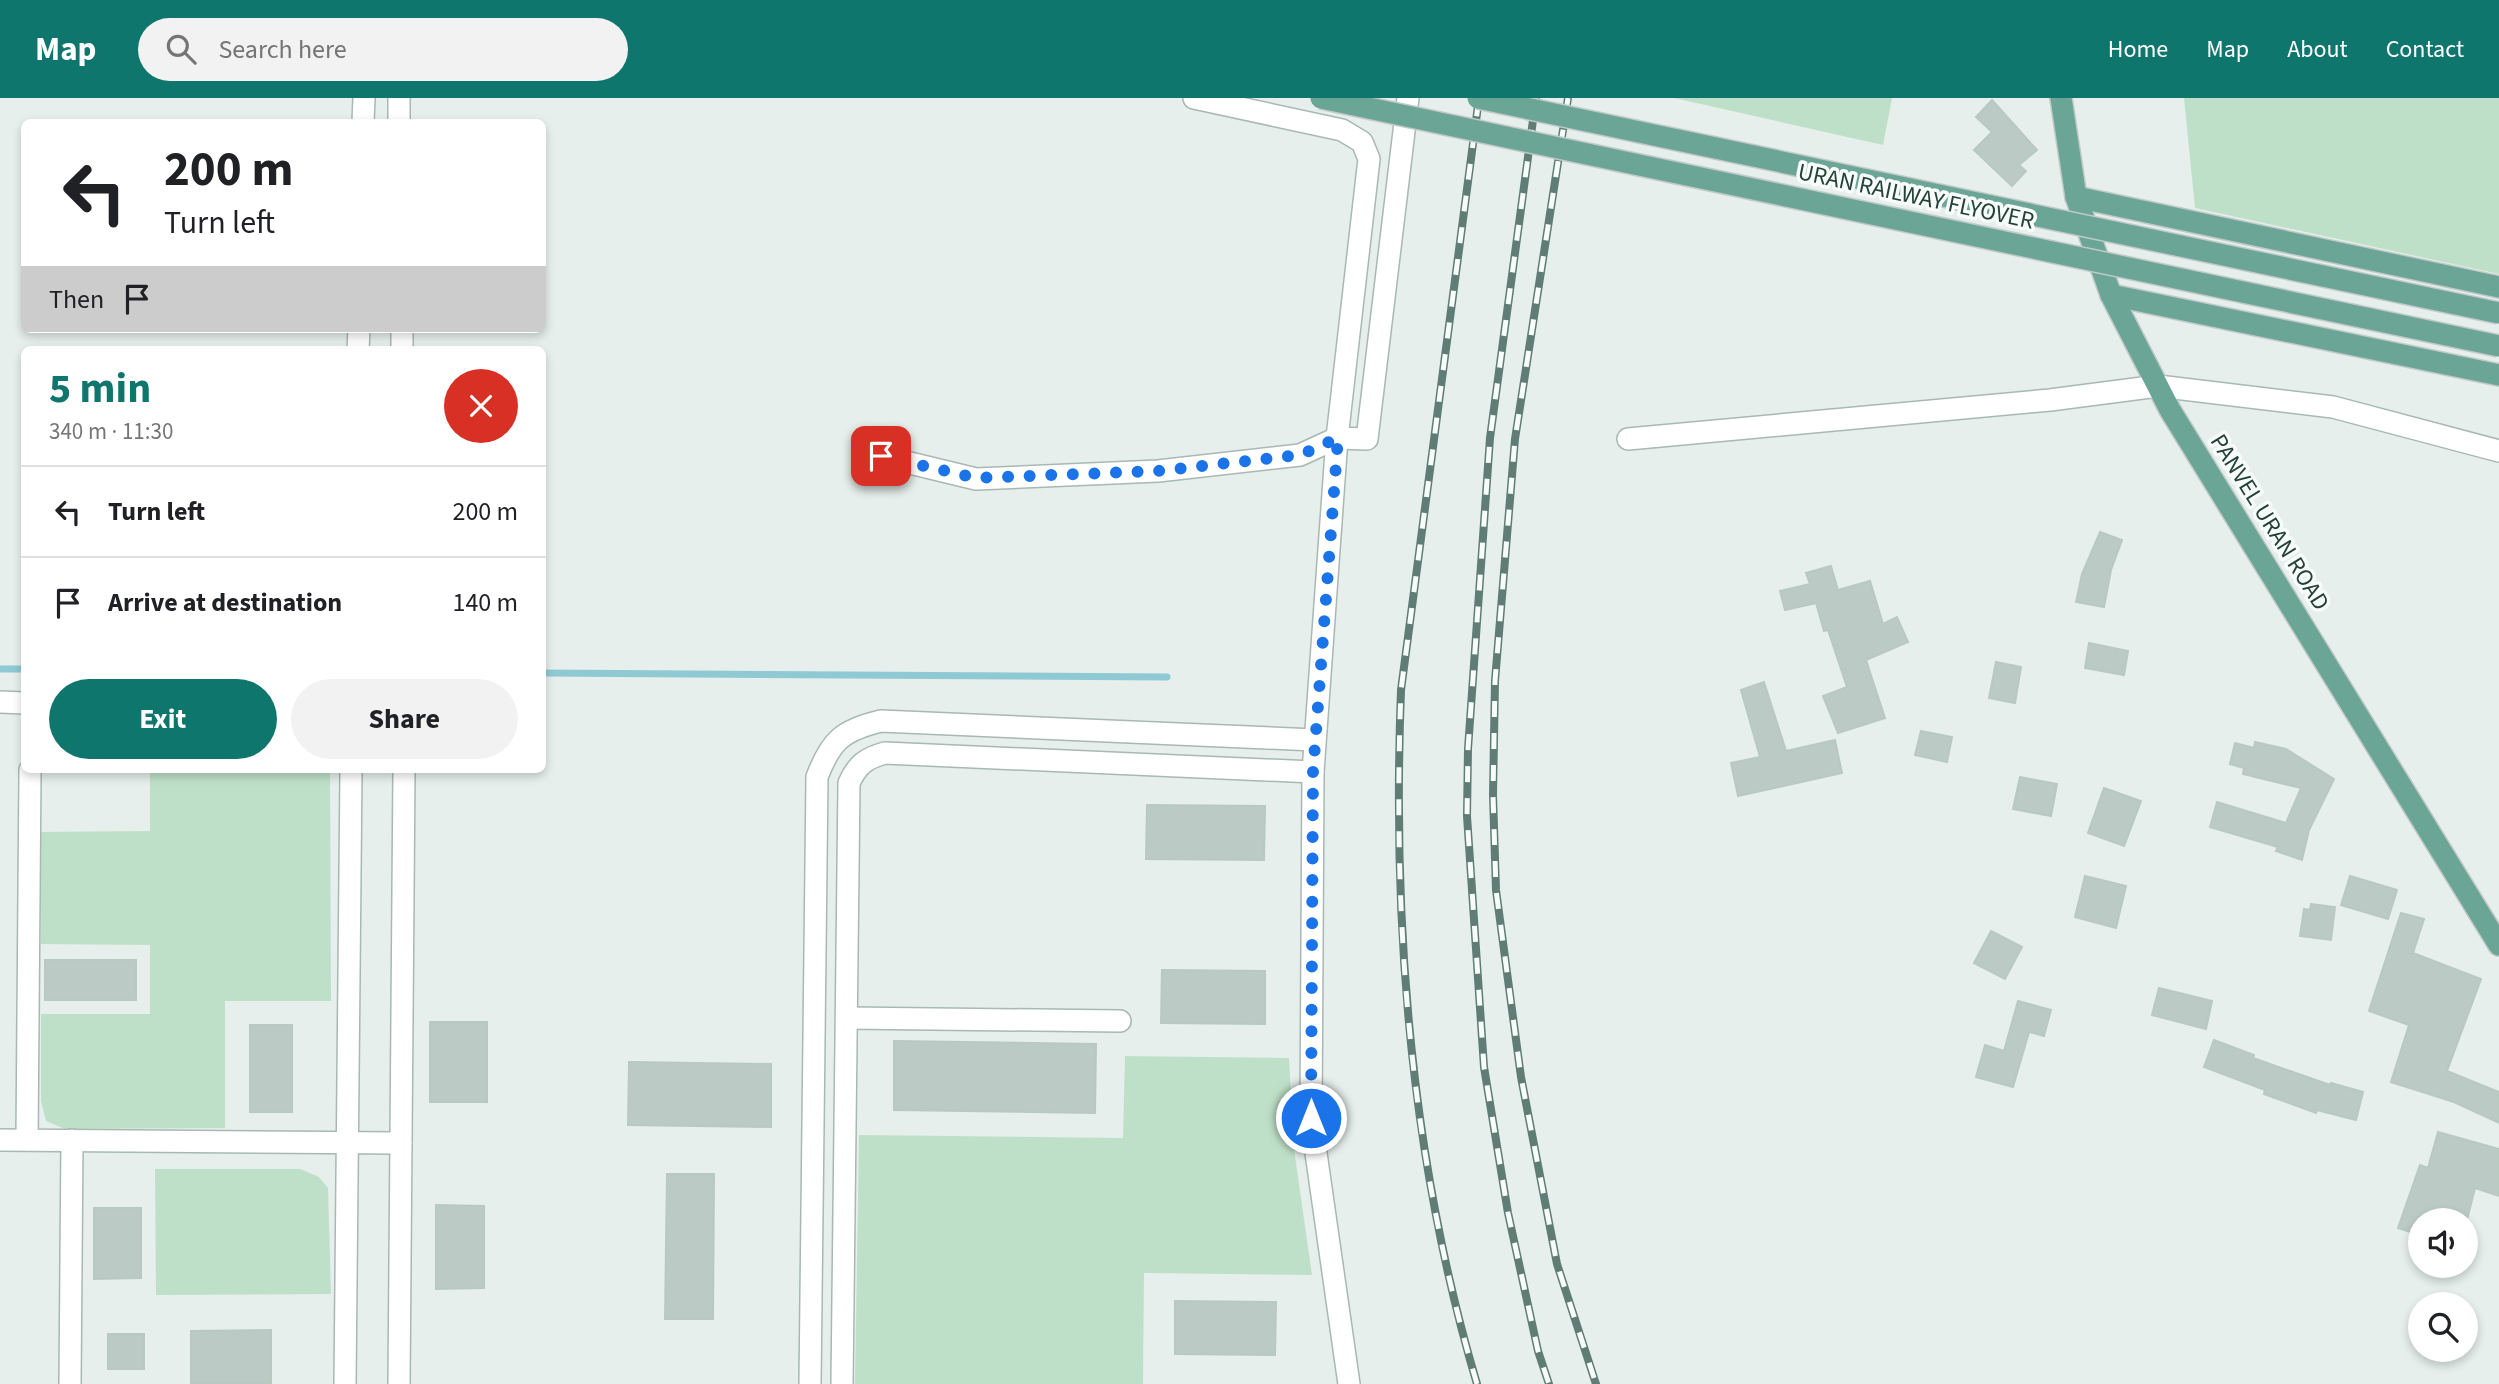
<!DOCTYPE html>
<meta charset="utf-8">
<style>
body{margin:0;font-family:"Source Sans 3",sans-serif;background:#f2f2f2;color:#202124;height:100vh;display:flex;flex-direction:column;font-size:26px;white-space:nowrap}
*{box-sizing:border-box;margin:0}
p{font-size:23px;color:#757577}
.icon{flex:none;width:38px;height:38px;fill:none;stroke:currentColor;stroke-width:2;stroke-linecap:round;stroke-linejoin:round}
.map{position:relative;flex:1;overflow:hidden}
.details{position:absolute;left:21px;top:248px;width:525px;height:427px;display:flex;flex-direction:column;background:#fff;border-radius:10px;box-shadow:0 4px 10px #0003}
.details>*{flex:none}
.hud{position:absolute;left:21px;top:21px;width:525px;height:214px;border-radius:10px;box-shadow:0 4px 10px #0003;background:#fff;color:#202124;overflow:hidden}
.controls{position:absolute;left:2408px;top:1110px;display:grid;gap:14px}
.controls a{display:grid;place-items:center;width:70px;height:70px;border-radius:50%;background:#fff;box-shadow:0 4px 10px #0003;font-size:35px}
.pin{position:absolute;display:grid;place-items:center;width:60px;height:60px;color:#fff;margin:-30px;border-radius:14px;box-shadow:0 4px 10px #0006}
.me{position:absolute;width:77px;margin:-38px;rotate:0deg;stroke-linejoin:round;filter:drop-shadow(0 0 5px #0008)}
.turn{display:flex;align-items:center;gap:24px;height:147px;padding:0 28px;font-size:32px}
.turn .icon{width:91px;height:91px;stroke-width:2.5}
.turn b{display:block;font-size:49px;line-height:60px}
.then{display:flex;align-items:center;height:66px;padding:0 28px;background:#0003;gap:14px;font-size:26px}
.round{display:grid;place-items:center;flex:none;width:74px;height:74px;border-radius:37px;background:#f2f2f2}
.headline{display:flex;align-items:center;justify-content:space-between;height:119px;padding:0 28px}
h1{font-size:42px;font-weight:700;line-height:52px;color:#0f766e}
.primary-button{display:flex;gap:14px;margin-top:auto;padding:14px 28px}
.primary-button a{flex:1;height:80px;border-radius:42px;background:#0f766e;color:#fff;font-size:28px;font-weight:700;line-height:80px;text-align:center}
.primary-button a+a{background:#f2f2f2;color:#202124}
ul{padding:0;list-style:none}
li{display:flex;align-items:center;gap:21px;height:91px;padding:0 28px;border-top:2px solid #e0e0e0}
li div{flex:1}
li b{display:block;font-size:26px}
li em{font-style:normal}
header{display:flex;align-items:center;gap:42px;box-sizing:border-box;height:98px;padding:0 35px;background:#0f766e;color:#fff}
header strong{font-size:33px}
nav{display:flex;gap:38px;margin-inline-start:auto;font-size:24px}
.search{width:490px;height:63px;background:#f2f2f2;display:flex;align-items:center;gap:18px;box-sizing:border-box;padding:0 24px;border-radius:38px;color:#757577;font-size:26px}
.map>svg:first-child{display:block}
</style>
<header>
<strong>Map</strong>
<div class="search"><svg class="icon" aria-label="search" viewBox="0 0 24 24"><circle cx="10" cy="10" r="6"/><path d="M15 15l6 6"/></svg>Search here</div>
<nav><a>Home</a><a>Map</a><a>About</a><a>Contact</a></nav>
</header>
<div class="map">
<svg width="2499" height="1286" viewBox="0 0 2499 1286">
<rect width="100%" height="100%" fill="#e6efeb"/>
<g fill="#bfe0c8">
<path d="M1674 0H1892L1883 47Z"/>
<path d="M2184 0H2499V176L2195 110Z"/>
<path d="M150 672H330L331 903H225V1030L65 1031 46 1023 41 1003V916H150V847L41 846V734L150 733Z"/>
<path d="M1125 958 1289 960 1294 1051 1312 1177 1144 1175 1143 1286H855L859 1037 1123 1040Z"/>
<path d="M155 1071H300L319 1079 328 1090 331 1196 156 1197Z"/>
</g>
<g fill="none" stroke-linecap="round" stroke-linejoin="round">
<g stroke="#8ec9d4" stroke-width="7">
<path d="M0 571H24"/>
<path d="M542 575 1167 579"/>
</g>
</g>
<g fill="#bbcac4" stroke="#b8c9c2" stroke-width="2">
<path d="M1992 2 2037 52 2019 67 2026 73 2012 88 1974 52 1992 34 1976 19Z"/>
<path d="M2100 434 2122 442 2111 472 2104 509 2076 504 2082 476Z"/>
<path d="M1831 468 1838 492 1870 483 1883 526 1897 519 1908 544 1866 562 1885 620 1838 635 1823 598 1847 589 1828 532 1824 533 1816 505 1785 512 1780 493 1810 486 1806 475Z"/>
<path d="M2089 545 2128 553 2124 577 2085 570Z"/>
<path d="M1996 564 2021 569 2015 605 1989 600Z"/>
<path d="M1764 584 1786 653 1835 642 1842 675 1738 698 1731 665 1760 659 1741 592Z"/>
<path d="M1921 633 1952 639 1947 664 1915 657Z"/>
<path d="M2255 644 2286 651 2334 681 2309 732 2302 762 2276 753 2278 749 2210 729 2217 704 2286 725 2301 690 2243 676 2244 670 2230 666 2235 645 2254 650Z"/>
<path d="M2020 679 2057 686 2051 718 2013 711Z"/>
<path d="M2104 690 2141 703 2124 748 2088 735Z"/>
<path d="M1147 707 1265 708 1264 762 1146 761Z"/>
<path d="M2085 778 2126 788 2116 830 2075 819Z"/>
<path d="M2350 778 2397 792 2388 821 2341 807Z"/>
<path d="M2311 806 2335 809 2331 842 2300 838 2304 811 2310 812Z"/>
<path d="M2401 815 2424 821 2413 855 2481 881 2447 973 2499 994V1025L2454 1004 2391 984 2409 927 2369 913Z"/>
<path d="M1991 833 2022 849 2005 881 1974 865Z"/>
<rect x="45" y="862" width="91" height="40"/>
<path d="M1162 872 1265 873V926L1161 925Z"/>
<path d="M2159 890 2212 903 2206 931 2152 917Z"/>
<path d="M2018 903 2051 912 2044 938 2029 934 2013 989 1976 979 1985 947 2004 953Z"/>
<rect x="430" y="924" width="57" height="80"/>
<rect x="250" y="927" width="42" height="87"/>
<path d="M2214 942 2254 957 2253 960 2330 987 2331 985 2363 994 2356 1022 2317 1012 2316 1015 2264 996 2265 992 2204 969Z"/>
<path d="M894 943 1096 946 1095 1015 894 1012Z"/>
<path d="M629 964 771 966V1029L628 1027Z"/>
<path d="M2438 1034 2499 1051V1098L2475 1090 2467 1122H2420V1137L2398 1130 2420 1067 2428 1070Z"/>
<path d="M667 1076H714L713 1221H665Z"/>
<path d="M436 1107 484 1108V1190L436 1191Z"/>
<path d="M94 1110H141V1180L94 1181Z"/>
<path d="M1175 1203 1276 1204 1275 1257 1175 1256Z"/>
<path d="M271 1232V1285H191V1233Z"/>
<rect x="108" y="1236" width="36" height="35"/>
</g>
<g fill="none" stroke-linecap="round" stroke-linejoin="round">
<g stroke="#a8b8b2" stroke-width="24">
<g id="minor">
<path d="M399 0V24"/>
<path d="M1194 0 1342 32 1362 44 1369 61 1337 340 1313 674 1311 1020 1349 1286"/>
<path d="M363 24 364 0"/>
<path d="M402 231V252"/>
<path d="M358 252 359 231"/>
<path d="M1628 341 2050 302 2158 288 2333 309 2499 353"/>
<path d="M881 358 976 381 1158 373 1300 357 1337 340 1367 341 1408 0"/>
<path d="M0 604 24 605"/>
<path d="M847 920 1120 923"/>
<path d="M0 1042 401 1045"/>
<path d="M27 1042 30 672"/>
<path d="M70 1286 72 1042"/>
<path d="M345 1286 351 672"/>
<path d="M399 1286 404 672"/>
<path d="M810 1286 817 679C831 642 843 632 881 623L1315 642"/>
<path d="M842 1286 849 685C857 667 866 660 885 655L1313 674"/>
</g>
</g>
<g stroke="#c2cac8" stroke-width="24">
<g id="major">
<path d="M2061 0 2076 99 2111 197 2170 312 2499 847"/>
<path d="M2076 99 2499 189"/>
<path d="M2111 197 2499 277"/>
</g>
</g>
<use href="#minor" stroke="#fff" stroke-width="21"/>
<use href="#major" stroke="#6aa596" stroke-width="21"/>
<g stroke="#5f7d75" stroke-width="8">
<g id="rail">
<path d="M1536 0 1490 340 1468 651 1467 718 1484 969 1508 1115 1538 1253 1549 1286"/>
<path d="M1568 0 1515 341 1495 583 1493 697 1496 792 1521 979 1557 1166 1596 1286"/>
<path d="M1477 1286C1410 1061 1392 825 1401 592L1479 0"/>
</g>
</g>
<use href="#rail" stroke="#f7fbf9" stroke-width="5" stroke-dasharray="16" stroke-linecap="butt"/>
<g stroke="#c2cac8" stroke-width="24" stroke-linecap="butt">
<g id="major-bridge">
<path d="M1321 0 2499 248"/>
<path d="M1478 0 2499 215"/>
</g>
</g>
<use href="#major-bridge" stroke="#6aa596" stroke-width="21"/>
</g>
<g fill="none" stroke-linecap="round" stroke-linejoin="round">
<path stroke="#1a73e8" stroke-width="12" stroke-dasharray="0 21.6" d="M881 358 976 380 1158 373 1300 357 1338 340 1313 674 1311 1020"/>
</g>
<g text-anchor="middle" stroke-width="7" stroke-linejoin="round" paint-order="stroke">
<g font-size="24" fill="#24423a" stroke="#f7fbf9">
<text transform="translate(1916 98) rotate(12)" y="8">URAN RAILWAY FLYOVER</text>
<text transform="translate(2270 424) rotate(58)" y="8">PANVEL URAN ROAD</text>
</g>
</g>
</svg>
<div class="controls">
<a><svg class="icon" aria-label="sound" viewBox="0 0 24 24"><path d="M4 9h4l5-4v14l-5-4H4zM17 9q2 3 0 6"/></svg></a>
<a><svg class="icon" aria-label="search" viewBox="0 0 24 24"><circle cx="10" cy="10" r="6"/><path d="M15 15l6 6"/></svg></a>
</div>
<div class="pin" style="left:881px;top:358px;background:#d93025"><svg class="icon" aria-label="arrive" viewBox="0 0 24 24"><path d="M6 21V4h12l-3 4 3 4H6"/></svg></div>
<svg class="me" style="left:1311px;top:1020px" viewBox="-20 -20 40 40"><circle r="17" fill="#1a73e8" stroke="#fff" stroke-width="3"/><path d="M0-11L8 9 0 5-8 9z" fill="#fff"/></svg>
<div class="hud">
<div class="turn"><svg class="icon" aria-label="left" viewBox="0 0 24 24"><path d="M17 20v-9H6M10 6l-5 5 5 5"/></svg><div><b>200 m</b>Turn left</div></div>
<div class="then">Then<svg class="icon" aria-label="arrive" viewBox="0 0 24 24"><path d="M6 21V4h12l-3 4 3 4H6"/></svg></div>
</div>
<section class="details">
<div class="headline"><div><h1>5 min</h1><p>340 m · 11:30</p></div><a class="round" style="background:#d93025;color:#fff"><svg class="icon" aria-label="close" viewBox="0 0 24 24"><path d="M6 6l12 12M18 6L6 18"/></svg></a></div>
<ul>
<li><svg class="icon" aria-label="left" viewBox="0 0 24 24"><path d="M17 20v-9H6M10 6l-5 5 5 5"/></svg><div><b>Turn left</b></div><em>200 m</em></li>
<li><svg class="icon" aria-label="arrive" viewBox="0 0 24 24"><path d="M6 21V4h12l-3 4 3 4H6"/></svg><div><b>Arrive at destination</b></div><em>140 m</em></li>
</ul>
<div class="primary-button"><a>Exit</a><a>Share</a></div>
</section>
</div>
